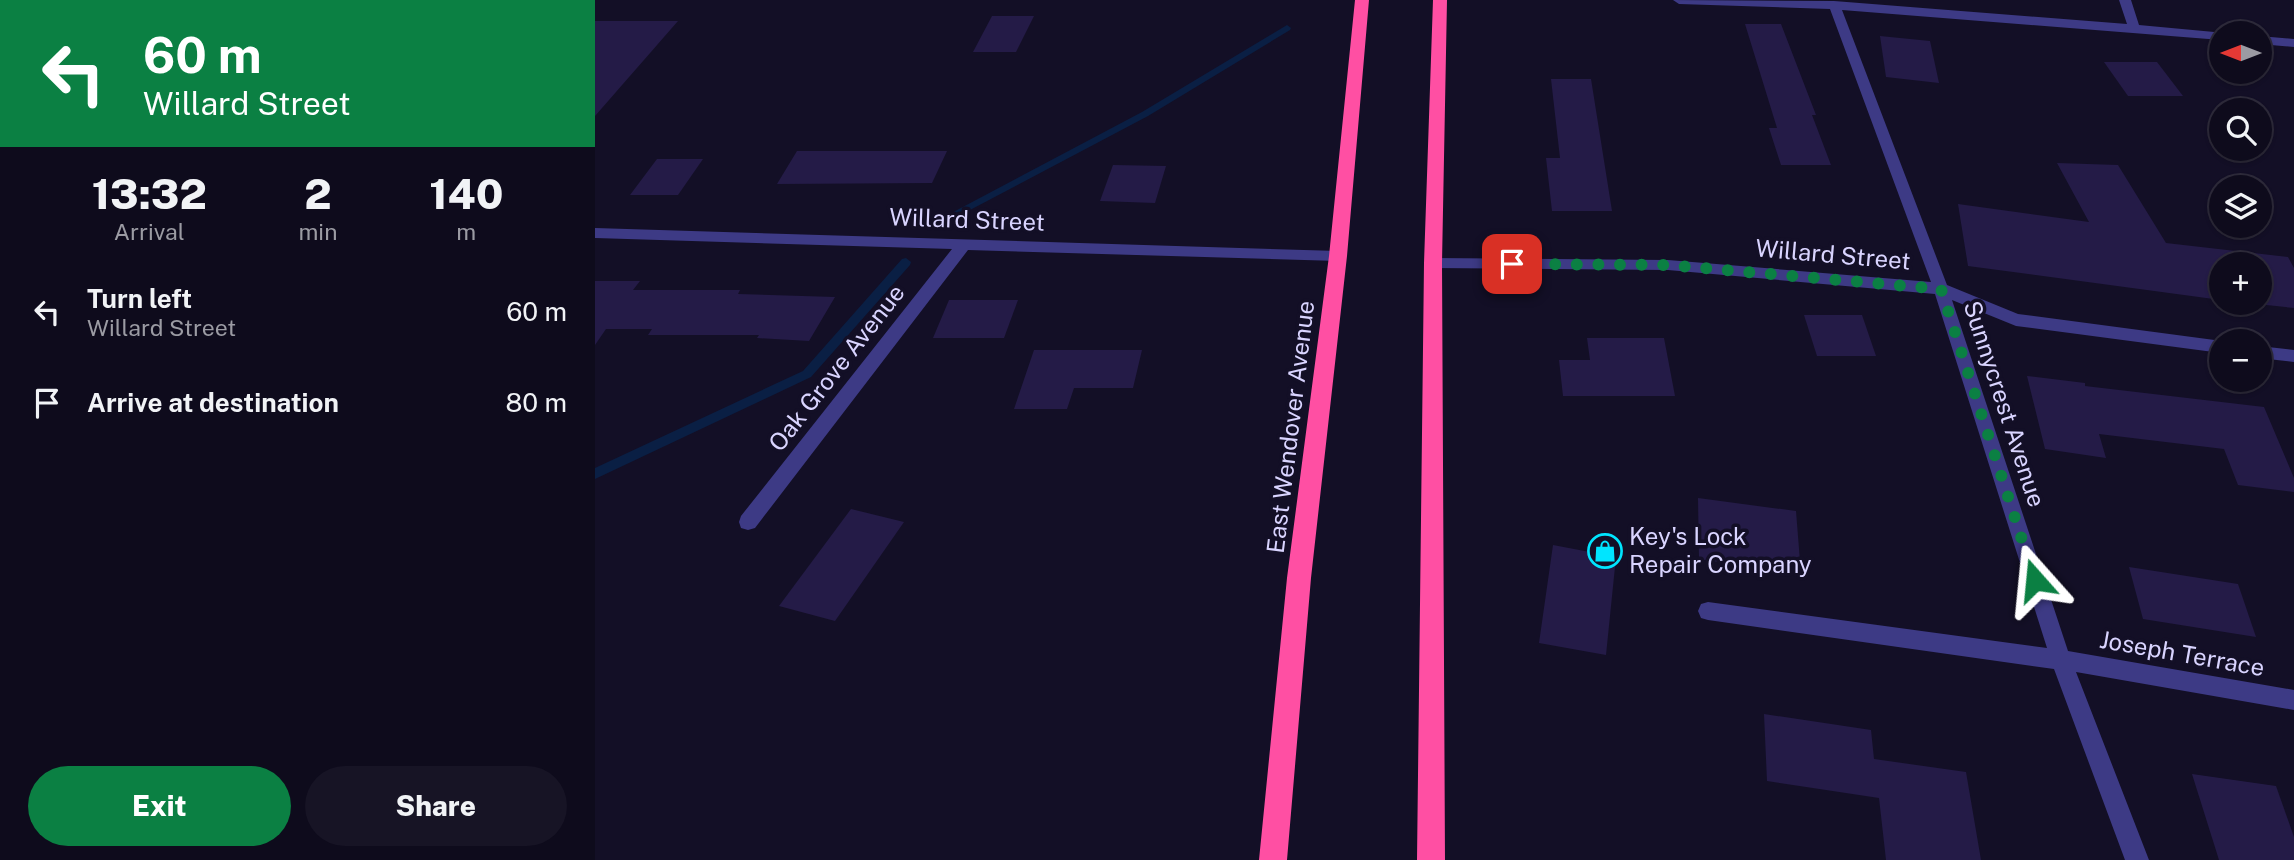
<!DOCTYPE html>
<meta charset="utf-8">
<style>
body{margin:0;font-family:"Public Sans",sans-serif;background:#171425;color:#f1f3f6;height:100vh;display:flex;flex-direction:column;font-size:26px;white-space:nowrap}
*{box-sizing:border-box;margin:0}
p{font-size:23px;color:#9b9ba3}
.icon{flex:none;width:38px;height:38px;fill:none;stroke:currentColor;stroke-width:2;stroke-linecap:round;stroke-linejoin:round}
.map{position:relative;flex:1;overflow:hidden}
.panel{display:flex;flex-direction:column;background:#0e0b1c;width:595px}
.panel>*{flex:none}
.hud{background:#0b8043;color:#fff;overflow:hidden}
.needle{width:46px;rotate:270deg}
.tools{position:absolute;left:1614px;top:21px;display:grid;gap:14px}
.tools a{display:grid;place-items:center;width:63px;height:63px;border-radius:50%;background:#0e0b1c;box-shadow:0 2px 5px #0004,0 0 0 2px #2e2b3b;font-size:35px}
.pin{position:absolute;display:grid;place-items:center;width:60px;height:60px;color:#fff;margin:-30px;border-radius:14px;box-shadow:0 4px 10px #0006}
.me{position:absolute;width:77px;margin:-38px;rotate:342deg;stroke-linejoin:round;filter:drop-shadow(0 0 5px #0008)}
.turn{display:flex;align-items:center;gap:24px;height:147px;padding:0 28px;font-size:32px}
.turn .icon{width:91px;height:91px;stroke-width:2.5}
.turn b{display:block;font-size:49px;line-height:60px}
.eta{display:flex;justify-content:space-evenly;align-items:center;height:119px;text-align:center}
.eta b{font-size:42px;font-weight:800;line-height:49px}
.action{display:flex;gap:14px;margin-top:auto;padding:14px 28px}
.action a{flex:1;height:80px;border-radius:42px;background:#0b8043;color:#fff;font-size:28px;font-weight:800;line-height:80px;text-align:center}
.action a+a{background:#171425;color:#f1f3f6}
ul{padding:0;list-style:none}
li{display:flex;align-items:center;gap:21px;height:91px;padding:0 28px}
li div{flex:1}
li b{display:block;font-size:26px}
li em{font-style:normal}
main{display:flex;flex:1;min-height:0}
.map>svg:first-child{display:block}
</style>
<main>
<section class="panel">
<div class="hud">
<div class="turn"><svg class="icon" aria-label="left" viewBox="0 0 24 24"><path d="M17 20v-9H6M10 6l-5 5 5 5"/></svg><div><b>60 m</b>Willard Street</div></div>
</div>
<div class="eta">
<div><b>13:32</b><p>Arrival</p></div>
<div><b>2</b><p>min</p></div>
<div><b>140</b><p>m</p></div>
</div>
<ul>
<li><svg class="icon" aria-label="left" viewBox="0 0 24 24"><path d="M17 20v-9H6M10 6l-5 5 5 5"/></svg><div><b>Turn left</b><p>Willard Street</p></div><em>60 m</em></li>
<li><svg class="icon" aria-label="arrive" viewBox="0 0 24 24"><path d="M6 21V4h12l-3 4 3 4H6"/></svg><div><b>Arrive at destination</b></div><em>80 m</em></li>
</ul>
<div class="action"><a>Exit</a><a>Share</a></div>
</section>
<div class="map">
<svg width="1699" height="860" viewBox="0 0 1699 860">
<rect width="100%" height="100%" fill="#130f26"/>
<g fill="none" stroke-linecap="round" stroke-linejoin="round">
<g fill="#0a1f44" fill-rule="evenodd">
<path d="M692 25 696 28 695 30 553 116 356 220H348L347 218 547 112Z"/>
<path d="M311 258 316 262 315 265 216 377 0 479V468L208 371 307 259Z"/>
</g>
</g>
<g fill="#241b47">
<path d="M397 16H439L421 52H378Z"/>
<path d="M0 21H83L0 116Z"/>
<path d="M1150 24H1186L1221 115H1217L1236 165H1186L1174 128H1182Z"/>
<path d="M1285 36 1335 41 1344 83 1291 77Z"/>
<path d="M1509 62H1562L1588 96H1533Z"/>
<path d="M956 79H996L1017 211H957L951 158H965Z"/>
<path d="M202 151H352L337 183 182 184Z"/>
<path d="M62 159H108L83 195H35Z"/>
<path d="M1462 163 1523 165 1571 243 1693 257 1699 268V308L1652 303H1664V264H1626V300L1373 266 1363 204 1494 222Z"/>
<path d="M518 165 571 166 560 203 505 201Z"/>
<path d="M0 281H45L38 290H145L143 294 240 297 214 341 162 338 164 335H53L57 329H11L0 345Z"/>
<path d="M354 300H423L409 338H338Z"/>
<path d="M1209 315H1267L1281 356H1222Z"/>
<path d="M992 338H1069L1080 396H968L964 360H995Z"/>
<path d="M439 350H547L538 388H479L472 409H419Z"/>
<path d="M1432 376 1490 383V386L1669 407 1699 478V492L1643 485 1629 449 1504 434 1511 458 1450 449Z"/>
<path d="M1103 498 1201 511 1206 574 1104 559Z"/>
<path d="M256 509 309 522 240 621 184 606Z"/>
<path d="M958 545 1021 557 1011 655 944 643Z"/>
<path d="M1534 567 1643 584 1661 637 1548 619Z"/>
<path d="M1169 714 1276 730 1279 759 1371 772 1386 860H1291L1284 798 1172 781Z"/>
<path d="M1597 774 1681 786 1699 837V860H1624Z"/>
</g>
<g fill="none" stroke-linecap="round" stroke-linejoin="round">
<g fill="#3d3a85" fill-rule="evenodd">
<path d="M1078 0 1239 1 1532 24 1524 0H1536L1544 25 1630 33H1626V40L1247 10 1352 285 1423 314 1627 341 1626 353 1421 326 1357 300 1473 651 1699 690V710L1481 672 1554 860H1530L1459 669 1113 620 1106 618 1103 611 1106 604 1113 602 1452 648 1340 294 1073 270 838 268 830 263 838 258 1073 260 1336 282 1235 9 1084 4Z"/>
<path d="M1664 36 1699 39V47L1664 44Z"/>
<path d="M0 228 743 251 751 256 743 261 373 250 160 528 153 530 146 528 144 522 146 516 357 249 0 238Z"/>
<path d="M1664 346 1699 350V362L1664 358Z"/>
</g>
<g fill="#ff4fa3" fill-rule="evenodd">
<path d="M760 0H774L752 256 716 578 692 860H664L692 578 734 256Z"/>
<path d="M838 0H852L847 263 850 860H822L829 263Z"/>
</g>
</g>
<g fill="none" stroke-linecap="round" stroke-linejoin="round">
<path stroke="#0b8043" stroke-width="12" stroke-dasharray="0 21.6" d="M917 264 1073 265 1346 289 1440 580"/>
</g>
<defs>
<g id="shop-ring" transform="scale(1.75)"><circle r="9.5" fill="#130f26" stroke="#00e5ff" stroke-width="1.5"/><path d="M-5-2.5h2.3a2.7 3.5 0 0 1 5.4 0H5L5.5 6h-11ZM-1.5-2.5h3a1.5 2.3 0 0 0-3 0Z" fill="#00e5ff"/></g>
</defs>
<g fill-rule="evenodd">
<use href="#shop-ring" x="1010" y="551"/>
</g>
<g text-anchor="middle" stroke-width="7" stroke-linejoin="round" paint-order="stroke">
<g font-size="24" fill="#d9d4ff" stroke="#130f26">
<text transform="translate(372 220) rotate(2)" y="8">Willard Street</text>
<text transform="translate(1238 255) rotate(5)" y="8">Willard Street</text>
<text transform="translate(242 368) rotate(-52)" y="8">Oak Grove Avenue</text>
<text transform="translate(1409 404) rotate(72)" y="8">Sunnycrest Avenue</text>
<text transform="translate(696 427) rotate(-83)" y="8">East Wendover Avenue</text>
<text transform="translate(1587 654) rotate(10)" y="8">Joseph Terrace</text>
</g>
<g font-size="24" fill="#d9d4ff" stroke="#130f26" text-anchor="start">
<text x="1034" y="545">Key's Lock<tspan x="1034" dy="28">Repair Company</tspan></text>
</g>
</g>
</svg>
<div class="tools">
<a><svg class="needle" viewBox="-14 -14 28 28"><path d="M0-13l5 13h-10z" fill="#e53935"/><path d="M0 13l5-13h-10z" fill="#9b9ba3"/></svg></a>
<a><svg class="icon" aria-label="search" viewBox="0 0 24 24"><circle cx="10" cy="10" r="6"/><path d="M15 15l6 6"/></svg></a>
<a><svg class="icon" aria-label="layers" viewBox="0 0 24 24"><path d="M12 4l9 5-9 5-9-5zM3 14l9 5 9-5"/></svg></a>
<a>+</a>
<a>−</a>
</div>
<div class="pin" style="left:917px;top:264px;background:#d93025"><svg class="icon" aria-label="arrive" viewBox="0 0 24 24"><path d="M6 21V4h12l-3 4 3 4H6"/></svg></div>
<svg class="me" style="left:1440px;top:580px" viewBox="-20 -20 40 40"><path d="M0-17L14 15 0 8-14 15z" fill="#0b8043" stroke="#fff" stroke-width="4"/></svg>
</div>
</main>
